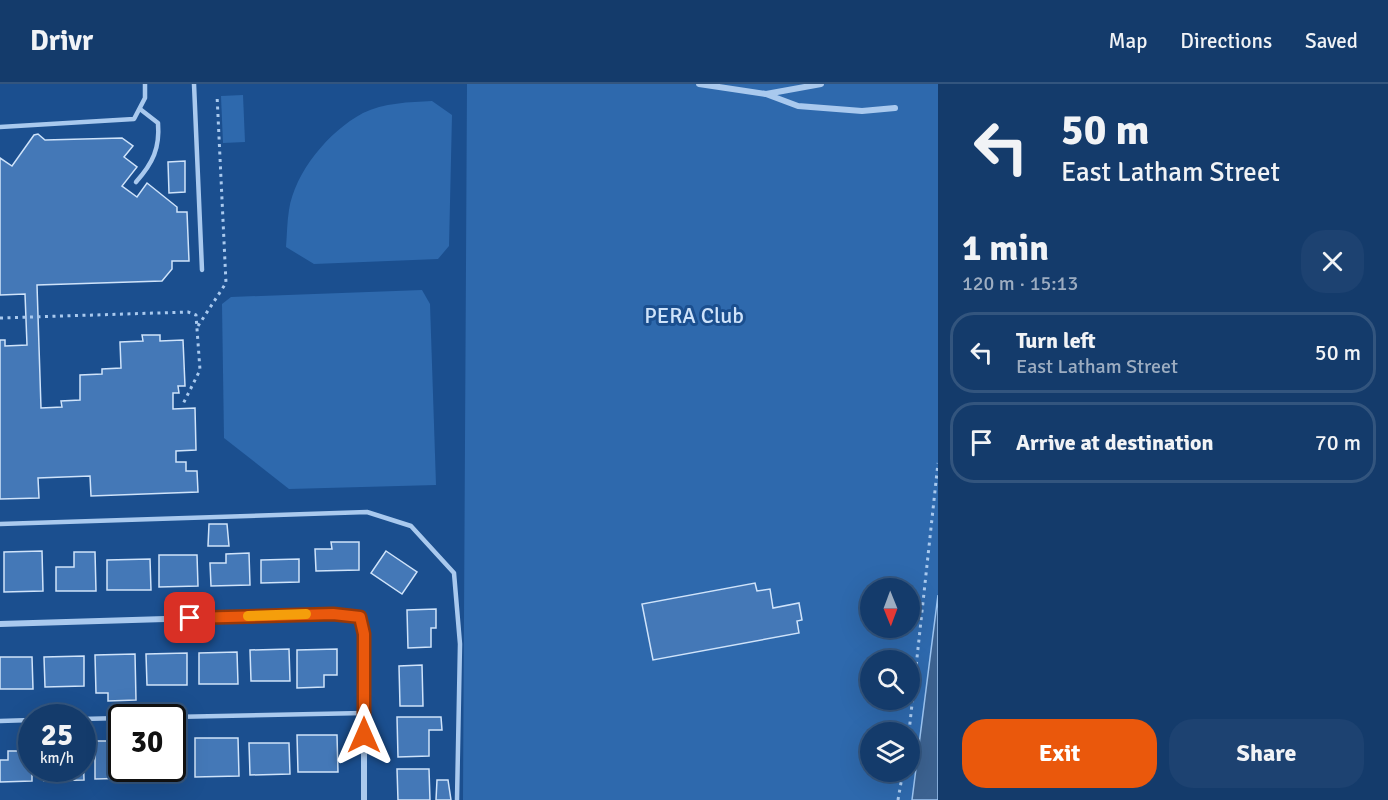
<!DOCTYPE html>
<meta charset="utf-8">
<style>
body{margin:0;font-family:Signika,sans-serif;background:#1d4271;color:#f1f3f6;height:100vh;display:flex;flex-direction:column;font-size:22px;white-space:nowrap}
*{box-sizing:border-box;margin:0}
p{font-size:20px;color:#9dadc1}
.icon{flex:none;width:33px;height:33px;fill:none;stroke:currentColor;stroke-width:2;stroke-linecap:round;stroke-linejoin:round}
.map{position:relative;flex:1;overflow:hidden}
.side{display:flex;flex-direction:column;background:#143b6b;width:450px}
.side>*{flex:none}
.guide{background:#143b6b;color:#f1f3f6;overflow:hidden}
.needle{width:39px;rotate:179deg}
.tools{position:absolute;left:860px;top:494px;display:grid;gap:12px}
.tools a{display:grid;place-items:center;width:60px;height:60px;border-radius:50%;background:#143b6b;box-shadow:0 6px 24px #0002,0 0 0 2px #33557e;font-size:30px}
.speed{position:absolute;left:18px;top:620px;display:flex;gap:12px;font-size:30px;font-weight:700;text-align:center}
.speed>*{display:grid;place-content:center;width:78px;height:78px;border-radius:50%;background:#143b6b;box-shadow:0 6px 24px #0002,0 0 0 2px #33557e;line-height:1}
.speed small{font-size:15px;font-weight:400}
.speed .limit{border:3px solid #111;border-radius:9px;background:#fff;color:#111}
.pin{position:absolute;display:grid;place-items:center;width:51px;height:51px;color:#fff;margin:-26px;border-radius:12px;box-shadow:0 3px 9px #0006}
.me{position:absolute;width:66px;margin:-33px;rotate:0deg;stroke-linejoin:round;filter:drop-shadow(0 0 4px #0008)}
.turn{display:flex;align-items:center;gap:21px;height:126px;padding:0 24px;font-size:27px}
.turn .icon{width:78px;height:78px;stroke-width:2.5}
.turn b{display:block;font-size:42px;line-height:51px}
.round{display:grid;place-items:center;flex:none;width:63px;height:63px;border-radius:24px;background:#1d4271}
.head{display:flex;align-items:center;justify-content:space-between;height:102px;padding:0 24px}
h1{font-size:36px;font-weight:700;line-height:45px}
.button{display:flex;gap:12px;margin-top:auto;padding:12px 24px}
.button a{flex:1;height:69px;border-radius:24px;background:#ea580c;color:#fff;font-size:24px;font-weight:700;line-height:69px;text-align:center}
.button a+a{background:#1d4271;color:#f1f3f6}
ul{padding:0;list-style:none}
li{display:flex;align-items:center;gap:18px;height:81px;margin:0 12px 9px;padding:0 12px;border:3px solid #33557e;border-radius:24px}
li div{flex:1}
li b{display:block;font-size:22px}
li em{font-style:normal}
header{display:flex;align-items:center;gap:36px;box-sizing:border-box;height:84px;padding:0 30px;background:#143b6b;border-bottom:2px solid #33557e}
header strong{font-size:28px}
nav{display:flex;gap:33px;margin-inline-start:auto;font-size:21px}
main{display:flex;flex:1;min-height:0}
.map>svg:first-child{display:block}
</style>
<header>
<strong>Drivr</strong>
<nav><a>Map</a><a>Directions</a><a>Saved</a></nav>
</header>
<main>
<div class="map">
<svg width="938" height="716" viewBox="0 0 938 716">
<rect width="100%" height="100%" fill="#1b4f8f"/>
<g fill="#2e69ad" fill-rule="evenodd">
<path d="M467 0H938V716H463ZM870 504H909V543H870ZM870 576H909V615H870ZM870 648H909V687H870Z"/>
<path d="M243 11 245 58 223 59 221 12Z"/>
<path d="M432 17 452 31 449 162 438 175 314 180 286 163C287 151 287 138 289 126 295 88 329 47 363 29 383 19 410 18 432 17Z"/>
<path d="M422 206 430 220 436 401 289 405 224 354 222 220 231 213Z"/>
</g>
<path fill="#3c6290" stroke="#9cc4f0" stroke-width="1.5" d="M938 511V716H912Z"/>
<g fill="#4478b7" stroke="#cfe3fa" stroke-width="1.5">
<path d="M38 50 45 56 122 54 133 62 124 73 137 83 122 102 137 113 147 99 177 123V128H187L189 177H172V185L162 197 37 201 41 324 62 323 61 317 80 316V291L102 290V285L121 284 120 258 143 257 142 251H160V257L183 256 185 302H178L179 309H173V325L195 324 196 366 176 367V378H186V387H197L198 408 91 412 90 392 38 394 39 414 0 415V256H5V262L27 261 25 210 0 211V74L12 82 34 51Z"/>
<path d="M185 77V108L169 109 168 78Z"/>
<path d="M209 440H227L229 462H208Z"/>
<path d="M331 458H359V486L316 487 315 465H332Z"/>
<path d="M42 467 43 507 4 508V468Z"/>
<path d="M386 467 417 488 402 510 371 489Z"/>
<path d="M74 468H95L96 507H56V483H74Z"/>
<path d="M249 469 250 501 211 502 210 479H226V470Z"/>
<path d="M159 471H197L198 502 159 503Z"/>
<path d="M150 475 151 506H107V476Z"/>
<path d="M299 475V498L261 499V476Z"/>
<path d="M755 499 757 507 770 505 773 524 799 519 802 536 797 537 799 549 653 576 642 520Z"/>
<path d="M436 525V544H431V563L408 564 407 526Z"/>
<path d="M289 565 290 597H251L250 566Z"/>
<path d="M337 565V591H324V603L297 604V566Z"/>
<path d="M237 568 238 600H199V569Z"/>
<path d="M187 569V601H147L146 570Z"/>
<path d="M135 570 136 616 108 617V609H96L95 571Z"/>
<path d="M84 572V602L45 603 44 573Z"/>
<path d="M0 573H32L33 605H0Z"/>
<path d="M422 581 423 622H400L399 582Z"/>
<path d="M397 633H441L442 646H429V672L398 673Z"/>
<path d="M297 651H337L338 688H298Z"/>
<path d="M195 654H238L239 692 195 693Z"/>
<path d="M95 657H108V663H122V684H135V694L95 695Z"/>
<path d="M249 659H289L290 690 250 691Z"/>
<path d="M186 661V693L146 694 145 684H172V662Z"/>
<path d="M83 666 84 696 44 697V684H82Z"/>
<path d="M8 667H32V697L0 698V676H8Z"/>
<path d="M397 685H429L430 716H398Z"/>
<path d="M437 696H448L451 716H436Z"/>
</g>
<g fill="none" stroke-linecap="round" stroke-linejoin="round">
<g stroke="#a9c9ee" stroke-width="3" stroke-dasharray="3 4.5" stroke-linecap="butt">
<path d="M0 234 188 228 196 231 200 286 182 322"/>
<path d="M198 242 226 199 217 11"/>
<path d="M909 648 938 379"/>
<path d="M898 716 903 687"/>
</g>
<g stroke="#a9c9ee" stroke-width="4.5">
<path d="M194 0 202 186"/>
<path d="M0 43 134 35 145 14V0"/>
<path d="M136 98C153 79 160 64 158 39L140 25"/>
<path d="M0 440 367 428 411 442 454 489 460 560 457 716"/>
<path d="M172 633 364 629"/>
<path d="M82 635 122 634"/>
<path d="M0 637 32 636"/>
</g>
<g stroke="#a9c9ee" stroke-width="6">
<path d="M699 0 766 10 798 22 862 27 895 24"/>
<path d="M766 10 821 0"/>
<path d="M0 540 333 530 360 533 364 550V716"/>
</g>
</g>
<g fill="none" stroke-linecap="round" stroke-linejoin="round">
<g stroke="#983908" stroke-width="15">
<path id="route" d="M190 534 333 530 360 533 364 550V651"/>
</g>
<use href="#route" stroke="#ea580c" stroke-width="10"/>
<path stroke="#f59e0b" stroke-width="10" d="M248 532 306 530"/>
</g>
<g text-anchor="middle" stroke-width="6" stroke-linejoin="round" paint-order="stroke">
<g font-size="22" fill="#cfe3fa" stroke="#1b4f8f">
<text x="694" y="239">PERA Club</text>
</g>
</g>
</svg>
<div class="tools">
<a><svg class="needle" viewBox="-14 -14 28 28"><path d="M0-13l5 13h-10z" fill="#e53935"/><path d="M0 13l5-13h-10z" fill="#9dadc1"/></svg></a>
<a><svg class="icon" aria-label="search" viewBox="0 0 24 24"><circle cx="10" cy="10" r="6"/><path d="M15 15l6 6"/></svg></a>
<a><svg class="icon" aria-label="layers" viewBox="0 0 24 24"><path d="M12 4l9 5-9 5-9-5zM3 14l9 5 9-5"/></svg></a>
</div>
<div class="speed"><div>25<small>km/h</small></div><div class="limit">30</div></div>
<div class="pin" style="left:190px;top:534px;background:#d93025"><svg class="icon" aria-label="arrive" viewBox="0 0 24 24"><path d="M6 21V4h12l-3 4 3 4H6"/></svg></div>
<svg class="me" style="left:364px;top:651px" viewBox="-20 -20 40 40"><path d="M0-17L14 15 0 8-14 15z" fill="#ea580c" stroke="#fff" stroke-width="4"/></svg>
</div>
<section class="side">
<div class="guide">
<div class="turn"><svg class="icon" aria-label="left" viewBox="0 0 24 24"><path d="M17 20v-9H6M10 6l-5 5 5 5"/></svg><div><b>50 m</b>East Latham Street</div></div>
</div>
<div class="head"><div><h1>1 min</h1><p>120 m · 15:13</p></div><a class="round"><svg class="icon" aria-label="close" viewBox="0 0 24 24"><path d="M6 6l12 12M18 6L6 18"/></svg></a></div>
<ul>
<li><svg class="icon" aria-label="left" viewBox="0 0 24 24"><path d="M17 20v-9H6M10 6l-5 5 5 5"/></svg><div><b>Turn left</b><p>East Latham Street</p></div><em>50 m</em></li>
<li><svg class="icon" aria-label="arrive" viewBox="0 0 24 24"><path d="M6 21V4h12l-3 4 3 4H6"/></svg><div><b>Arrive at destination</b></div><em>70 m</em></li>
</ul>
<div class="button"><a>Exit</a><a>Share</a></div>
</section>
</main>
